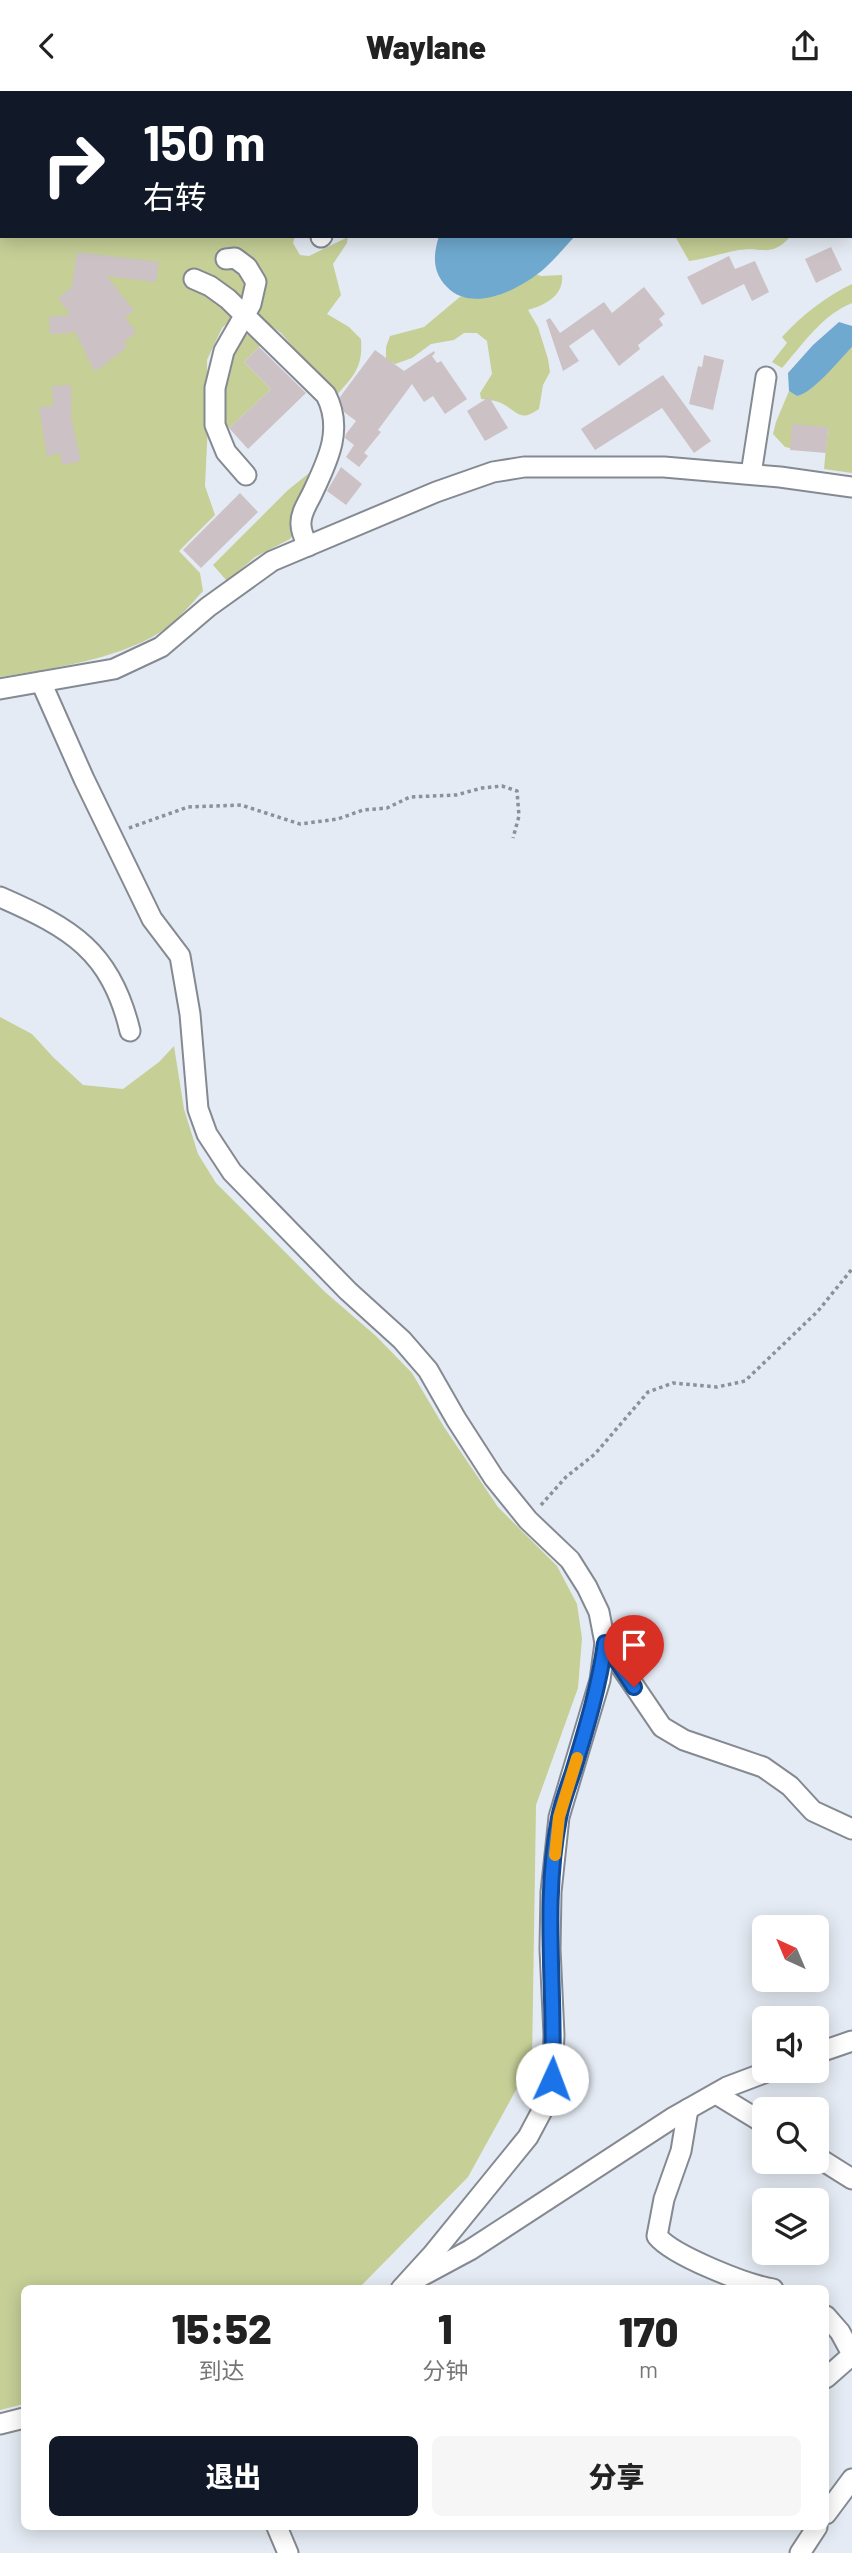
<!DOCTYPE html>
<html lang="zh">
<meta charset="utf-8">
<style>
body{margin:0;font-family:Barlow,"Noto Sans SC",sans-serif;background:#f6f6f6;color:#222;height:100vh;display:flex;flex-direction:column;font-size:26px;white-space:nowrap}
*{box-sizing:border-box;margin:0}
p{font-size:23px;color:#767676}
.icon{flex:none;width:38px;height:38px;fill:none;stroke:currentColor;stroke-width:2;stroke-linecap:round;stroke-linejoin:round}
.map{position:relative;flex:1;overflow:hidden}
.details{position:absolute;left:21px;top:2194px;width:808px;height:245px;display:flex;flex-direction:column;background:#fff;border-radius:10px;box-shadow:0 4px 18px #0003}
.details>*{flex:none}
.hud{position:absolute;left:0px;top:0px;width:852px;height:147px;box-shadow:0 4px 18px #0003;background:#111827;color:#fff;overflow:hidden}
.needle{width:46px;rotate:316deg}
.controls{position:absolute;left:752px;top:1824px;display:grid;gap:14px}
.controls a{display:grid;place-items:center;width:77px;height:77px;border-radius:10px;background:#fff;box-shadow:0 4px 18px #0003;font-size:35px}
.pin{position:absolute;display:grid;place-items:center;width:60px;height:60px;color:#fff;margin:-72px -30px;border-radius:50% 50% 50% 0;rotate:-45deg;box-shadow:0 0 7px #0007}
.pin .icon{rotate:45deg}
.me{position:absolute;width:77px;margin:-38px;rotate:2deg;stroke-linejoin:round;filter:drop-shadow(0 0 5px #0008)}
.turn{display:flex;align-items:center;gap:24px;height:147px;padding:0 28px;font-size:32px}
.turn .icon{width:91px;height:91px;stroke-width:2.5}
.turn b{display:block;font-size:49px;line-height:60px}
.eta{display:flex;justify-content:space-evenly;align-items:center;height:119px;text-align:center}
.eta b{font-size:42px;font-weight:800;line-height:49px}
.cta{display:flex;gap:14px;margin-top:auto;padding:14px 28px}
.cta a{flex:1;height:80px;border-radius:10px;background:#111827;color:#fff;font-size:28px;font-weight:800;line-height:80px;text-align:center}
.cta a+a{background:#f6f6f6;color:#222}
header{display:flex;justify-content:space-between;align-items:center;height:91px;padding:0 28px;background:#fff;font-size:32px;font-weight:800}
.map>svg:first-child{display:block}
</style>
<header><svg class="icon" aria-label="back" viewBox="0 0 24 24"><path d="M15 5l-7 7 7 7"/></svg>Waylane<svg class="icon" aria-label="share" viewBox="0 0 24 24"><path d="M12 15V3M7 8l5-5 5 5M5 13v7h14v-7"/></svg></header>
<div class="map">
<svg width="852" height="2462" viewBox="0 0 852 2462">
<rect width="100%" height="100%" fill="#e5ebf4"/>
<g fill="#c5cf96">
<path d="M0 0H442L2 2V145H295L293 152 300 164 309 165 348 146 347 152 333 173 341 204 327 223 349 236 361 248C363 277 354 284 336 305L281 242 255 223 235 225 222 237 207 269 208 332 205 395 215 424 179 460 200 482 203 500C192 512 181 525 169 535 128 567 51 578 0 586Z"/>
<path d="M762 0H852V128L850 2Z"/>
<path d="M675 145H791C770 168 763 155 739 159 722 162 706 168 689 170Z"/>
<path d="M536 183 541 185 562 184C564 205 545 214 528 219L538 236 548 268 550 281 543 294 539 318C520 331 519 322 503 313 496 309 489 309 481 308L480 302 492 283 487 250 477 242H464L454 249 431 253 412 267 395 273 386 268V256L390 245 424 236 461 205C490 211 512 198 536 183Z"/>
<path d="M852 193V212C822 224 803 253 782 277L772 271 787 252 782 246C802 224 825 206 852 193Z"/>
<path d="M251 241 264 251 244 271 271 298 229 337C210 312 225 257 251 241Z"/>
<path d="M852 256V382L824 378 828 336 790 357 785 356 773 343 776 331 789 300 797 305 810 298Z"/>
<path d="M319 374 294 442 290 448 255 466 227 490 213 474 288 399Z"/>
<path d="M0 926 32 943 53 966 83 994 123 998 159 971 174 955 184 1018 198 1063 216 1092 325 1201 376 1245 412 1282 444 1336 498 1416 557 1475 577 1513 582 1547 578 1597 536 1714 532 1970 468 2086 358 2198H24V2313L0 2319Z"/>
</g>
<g fill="#6fa9cf">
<path d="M523 0H762V2H522Z"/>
<path d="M439 145H575C565 156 556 167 545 177 521 198 473 223 447 196 432 181 433 164 439 145Z"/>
<path d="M839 231 852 235V256C840 268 813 302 797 305L789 300 788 282 813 254Z"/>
</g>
<g fill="#ccc1c4">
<path d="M831 156 842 179 816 192 805 168Z"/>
<path d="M77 161 159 171 156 191 107 185 134 220 125 226 136 241 124 251 127 256 95 281 74 239 71 242 50 243 49 226 71 224 58 207 72 196Z"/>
<path d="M729 165 735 178 755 170 769 201 752 210 744 193 702 214 687 186Z"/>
<path d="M644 196 665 223 659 228 663 234 638 254 640 258 619 275 593 238 569 255 579 270 563 280 546 229 550 227 560 242 604 211 612 222Z"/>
<path d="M259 256 306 302 248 358 229 337 271 298 244 271Z"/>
<path d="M375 259 404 280 434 260 435 262 432 265 437 272 441 270 467 308 445 323 433 305 424 311 412 293 378 339 381 341 364 362 363 361 368 365 359 376 346 366 354 354 345 347 346 343 356 330 344 321 340 306Z"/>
<path d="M704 264 724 269 713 319 689 313 698 275 702 276Z"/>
<path d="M663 284 711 350 694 362 662 317 595 359 581 338Z"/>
<path d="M71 294V326L81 370 62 374 60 362 47 365 39 316 53 315 52 295Z"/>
<path d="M489 306 508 337 485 350 467 320Z"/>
<path d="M792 333 828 336 826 362 790 359Z"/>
<path d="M341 376 362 393 346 414 327 400Z"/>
<path d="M240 402 258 421 201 477 183 459Z"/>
</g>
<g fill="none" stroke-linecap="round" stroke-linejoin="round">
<g stroke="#858a92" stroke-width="23">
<g id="minor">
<path d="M460 2 461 0"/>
<path d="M321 146 322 145"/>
<path d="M226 168 235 167 247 176 256 191 251 213 224 260 215 297V334L226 361 246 384"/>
<path d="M194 188 210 195 228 208 326 304C344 339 327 371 312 403 307 413 300 423 301 434 301 441 305 449 308 455"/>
<path d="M751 383 766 286"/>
<path d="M41 591 84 688 152 828 180 865 190 923 198 1018 207 1043 232 1081 348 1200 402 1249 428 1279 456 1328 494 1387 528 1429 570 1469 587 1496 599 1521 605 1552 600 1589 559 1726 551 1801 550 1858 554 1944 552 1988 544 2016 528 2046 432 2164 401 2198"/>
<path d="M0 598 114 578 161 556 208 516 272 470 436 401 493 381 524 376H664L780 386 852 396"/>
<path d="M0 806C71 837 111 860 130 940"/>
<path d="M605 1552 662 1636 684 1649 763 1676 790 1695 813 1720 852 1738"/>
<path d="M817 1962 852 1950"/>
<path d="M716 2003 765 2033"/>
<path d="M688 2018 681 2060 664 2108 657 2145C673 2165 748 2194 773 2198"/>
<path d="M817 2066 852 2088"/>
<path d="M418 2187 470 2159 674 2026 727 1996 772 1979"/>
<path d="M826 2225 840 2241 852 2263"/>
<path d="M826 2287 852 2264"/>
<path d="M0 2333 24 2327"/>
<path d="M826 2423 852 2388"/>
<path d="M277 2436 288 2462"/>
<path d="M800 2462 817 2436"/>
</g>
</g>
<g stroke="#8c9097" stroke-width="3.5" stroke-dasharray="3.5 3.5" stroke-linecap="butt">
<path d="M129 737 188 716 241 714 300 733 338 728 363 719 387 717 410 706 456 704 482 697 502 695 517 700 519 725 513 747"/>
<path d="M541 1414 566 1386 595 1363 648 1301 673 1292 717 1296 745 1290 818 1220 852 1178"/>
</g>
<use href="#minor" stroke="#fff" stroke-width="19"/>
</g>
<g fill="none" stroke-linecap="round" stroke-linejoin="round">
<g stroke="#114b97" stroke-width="18">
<path id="route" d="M552 1988C556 1901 542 1813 559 1727 562 1711 568 1696 573 1681 586 1638 599 1596 605 1552L634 1596"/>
</g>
<use href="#route" stroke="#1a73e8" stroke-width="12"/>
<path stroke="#f59e0b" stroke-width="12" d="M555 1764 559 1726 577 1667"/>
</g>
</svg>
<div class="controls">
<a><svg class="needle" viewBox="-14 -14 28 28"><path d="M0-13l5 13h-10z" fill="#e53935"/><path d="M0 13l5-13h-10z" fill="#767676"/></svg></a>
<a><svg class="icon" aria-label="sound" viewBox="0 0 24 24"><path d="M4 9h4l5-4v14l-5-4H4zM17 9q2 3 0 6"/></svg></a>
<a><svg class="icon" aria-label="search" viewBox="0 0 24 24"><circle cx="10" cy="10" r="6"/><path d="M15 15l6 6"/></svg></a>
<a><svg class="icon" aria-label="layers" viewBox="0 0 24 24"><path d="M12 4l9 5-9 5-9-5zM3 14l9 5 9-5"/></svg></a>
</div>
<div class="pin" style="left:634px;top:1596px;background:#d93025"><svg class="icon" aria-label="arrive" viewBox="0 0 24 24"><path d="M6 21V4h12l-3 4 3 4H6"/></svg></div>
<svg class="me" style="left:552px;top:1988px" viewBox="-20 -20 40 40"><circle r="19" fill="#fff"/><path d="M0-13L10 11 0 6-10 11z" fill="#1a73e8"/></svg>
<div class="hud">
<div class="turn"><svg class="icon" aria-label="right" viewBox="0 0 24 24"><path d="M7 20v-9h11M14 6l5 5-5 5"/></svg><div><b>150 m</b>右转</div></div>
</div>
<section class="details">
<div class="eta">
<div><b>15:52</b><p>到达</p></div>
<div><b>1</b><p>分钟</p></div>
<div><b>170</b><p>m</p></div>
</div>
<div class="cta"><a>退出</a><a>分享</a></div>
</section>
</div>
